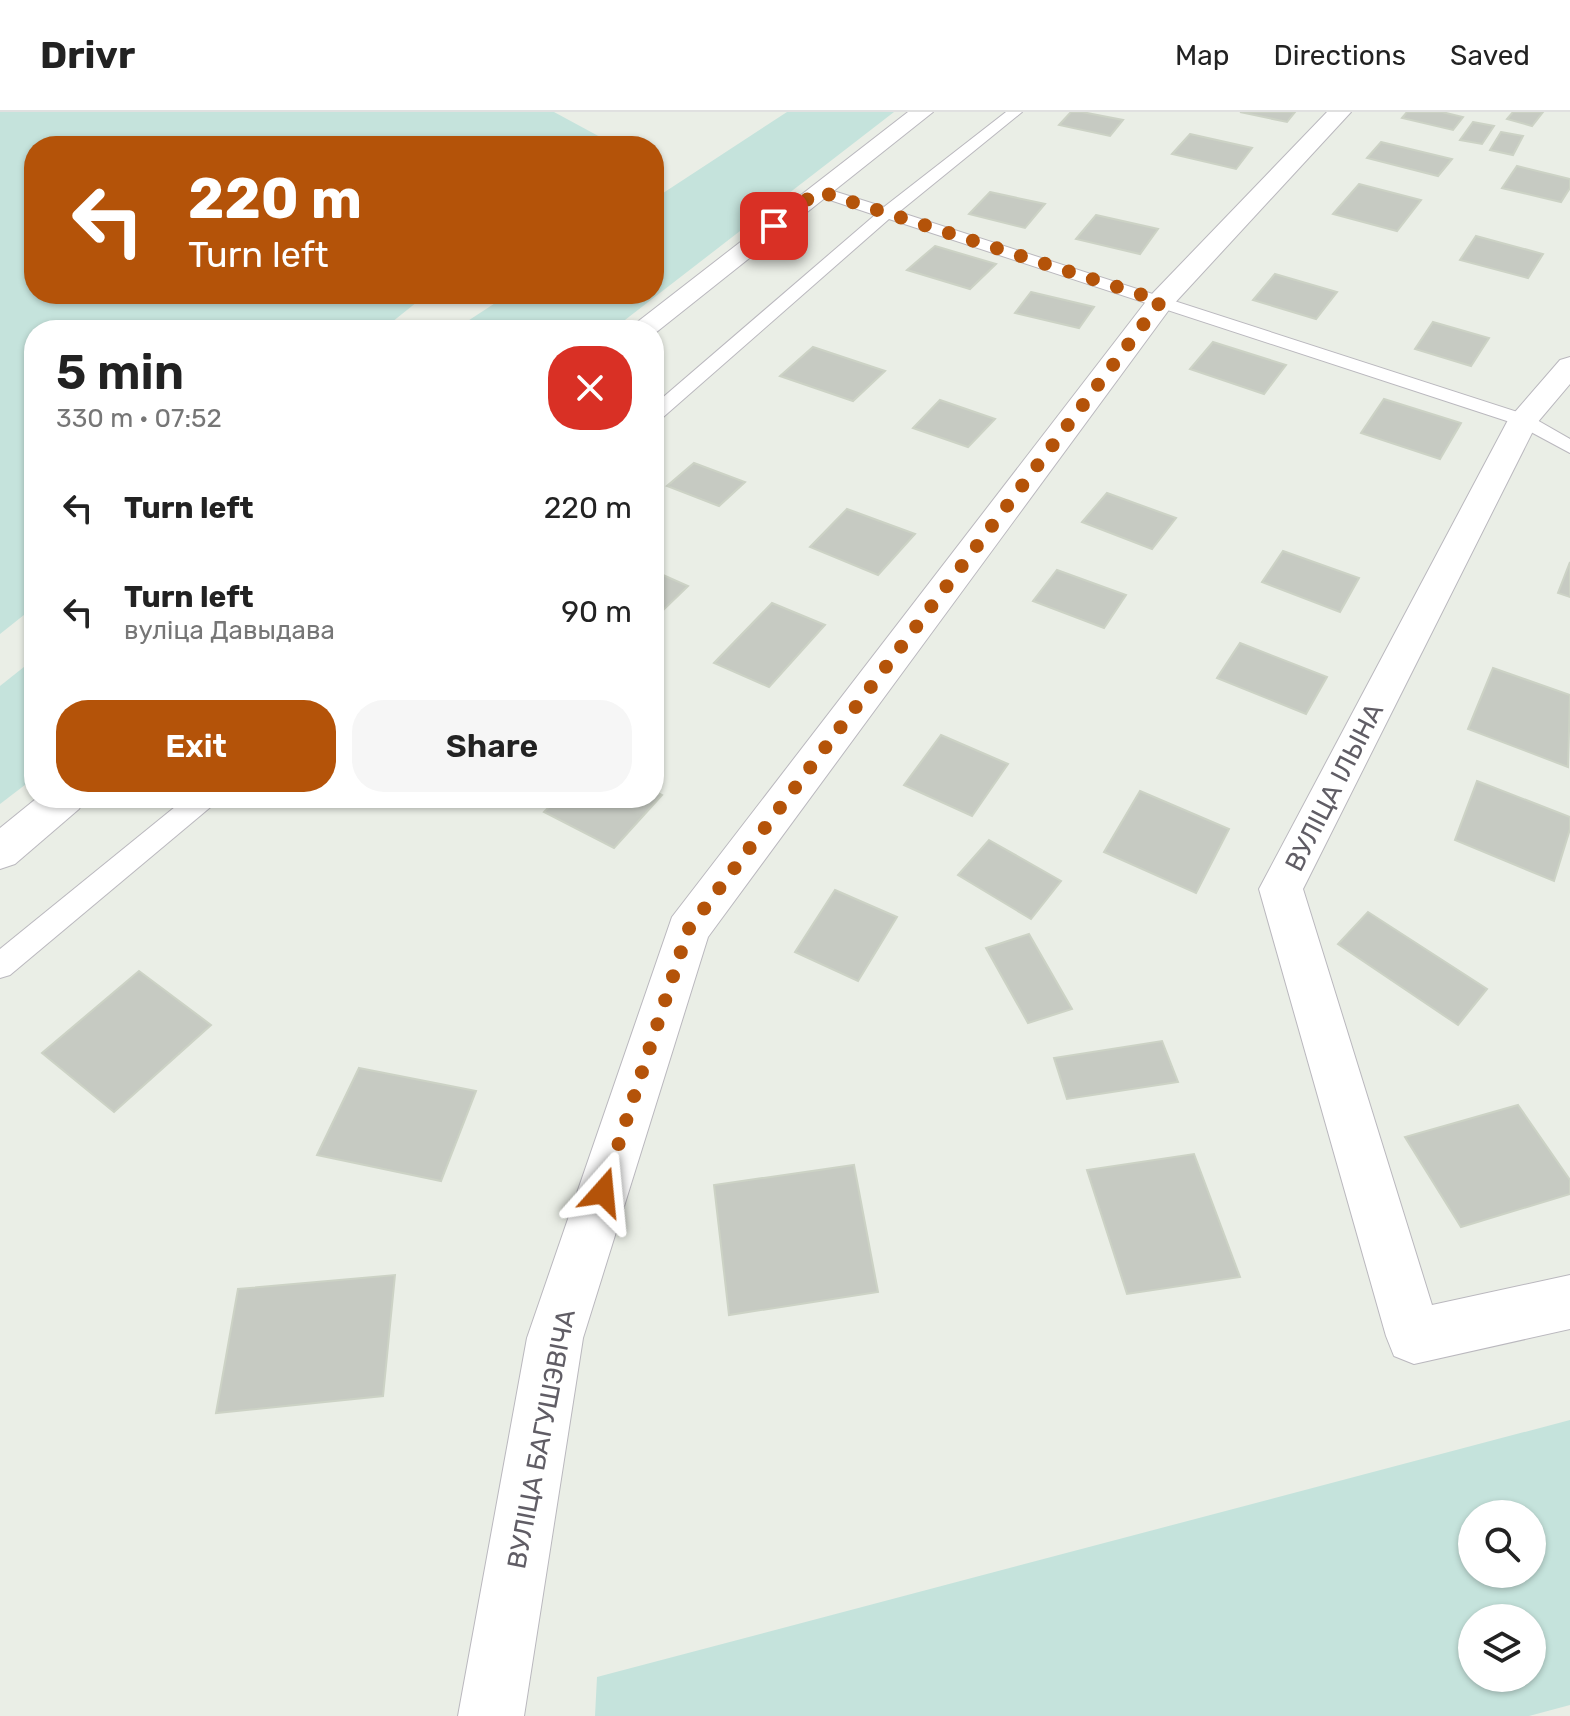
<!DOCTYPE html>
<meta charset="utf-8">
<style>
body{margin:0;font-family:Rubik,sans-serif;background:#f6f6f6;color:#222;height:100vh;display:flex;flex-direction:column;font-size:30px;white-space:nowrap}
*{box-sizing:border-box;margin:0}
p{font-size:26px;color:#767676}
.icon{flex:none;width:44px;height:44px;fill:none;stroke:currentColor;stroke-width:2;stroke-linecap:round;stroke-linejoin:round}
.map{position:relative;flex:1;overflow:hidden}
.panel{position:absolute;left:24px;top:208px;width:640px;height:488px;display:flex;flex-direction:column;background:#fff;border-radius:32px;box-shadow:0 2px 6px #0004}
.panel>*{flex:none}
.top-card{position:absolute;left:24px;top:24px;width:640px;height:168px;border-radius:32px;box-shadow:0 2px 6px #0004;background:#b45309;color:#fff;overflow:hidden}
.fabs{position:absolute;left:1458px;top:1388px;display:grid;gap:16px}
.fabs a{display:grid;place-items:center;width:88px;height:88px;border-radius:50%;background:#fff;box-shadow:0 2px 6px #0004;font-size:40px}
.pin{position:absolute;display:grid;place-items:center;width:68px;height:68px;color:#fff;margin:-34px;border-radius:16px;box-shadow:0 4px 12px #0006}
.me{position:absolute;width:88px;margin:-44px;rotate:18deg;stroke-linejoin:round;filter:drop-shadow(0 0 6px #0008)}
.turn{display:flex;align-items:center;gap:28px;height:168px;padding:0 32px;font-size:36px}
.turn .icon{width:104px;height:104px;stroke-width:2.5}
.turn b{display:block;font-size:56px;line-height:68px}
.round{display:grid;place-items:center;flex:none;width:84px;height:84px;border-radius:32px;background:#f6f6f6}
.overview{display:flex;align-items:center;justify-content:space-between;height:136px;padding:0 32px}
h1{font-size:48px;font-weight:600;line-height:60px}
.cta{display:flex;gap:16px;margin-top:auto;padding:16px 32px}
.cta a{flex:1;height:92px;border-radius:32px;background:#b45309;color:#fff;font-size:32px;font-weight:600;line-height:92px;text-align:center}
.cta a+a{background:#f6f6f6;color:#222}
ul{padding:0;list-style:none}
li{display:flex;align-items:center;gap:24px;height:104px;padding:0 32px}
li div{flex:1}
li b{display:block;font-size:30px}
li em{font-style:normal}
header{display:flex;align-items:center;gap:48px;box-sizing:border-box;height:112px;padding:0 40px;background:#fff;border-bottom:2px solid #e0e0e0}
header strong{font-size:38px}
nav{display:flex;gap:44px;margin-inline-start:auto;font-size:28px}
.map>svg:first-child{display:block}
</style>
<header>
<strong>Drivr</strong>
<nav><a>Map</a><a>Directions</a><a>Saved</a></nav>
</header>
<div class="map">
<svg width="1570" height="1604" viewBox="0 0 1570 1604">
<rect width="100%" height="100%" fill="#eaeee6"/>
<g fill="#c5e3dc" fill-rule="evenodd">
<path d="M0 0H554L615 33 34 34V182H427L382 218H34V495L0 522Z"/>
<path d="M787 0H894L612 218H454L509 182H654V87Z"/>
<path d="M34 547V666L0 692V574Z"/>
<path d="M1570 1308V1593L1529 1604H595L597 1565ZM1532 1402V1462H1472V1402ZM1532 1506V1566H1472V1506Z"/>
</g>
<g fill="#c6cac2" stroke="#ccd2c5" stroke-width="2">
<path d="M1071 0H1082L1123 8 1110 24 1059 13Z"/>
<path d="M1240 0H1295L1287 10Z"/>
<path d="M1407 0H1442L1463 5 1453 18 1402 6Z"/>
<path d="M1513 0H1543L1532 14 1507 7Z"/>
<path d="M1473 10 1494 14 1482 32 1460 28Z"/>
<path d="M1501 20 1523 24 1513 43 1490 38Z"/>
<path d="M1190 22 1252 36 1236 57 1172 42Z"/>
<path d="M1381 30 1452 47 1438 64 1367 46Z"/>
<path d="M1517 54 1570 67V76L1561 90 1502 76Z"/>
<path d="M1359 72 1421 88 1397 119 1333 102Z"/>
<path d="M990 80 1045 92 1025 116 969 102Z"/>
<path d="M1096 103 1158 117 1140 142 1076 127Z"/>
<path d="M1476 124 1543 142 1528 166 1460 148Z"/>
<path d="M935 134 996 152 970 177 907 158Z"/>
<path d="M1275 162 1337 180 1316 207 1253 188Z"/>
<path d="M1031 180 1094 195 1079 216 1015 201Z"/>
<path d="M1433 210 1489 226 1471 254 1415 237Z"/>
<path d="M1213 230 1286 253 1264 282 1190 257Z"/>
<path d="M813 235 885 259 853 289 780 264Z"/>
<path d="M1384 287 1461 311 1440 347 1361 321Z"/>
<path d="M940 288 995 307 968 335 913 316Z"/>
<path d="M694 351 745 370 719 394 667 374Z"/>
<path d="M1107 381 1176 406 1152 437 1082 410Z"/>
<path d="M847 397 915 422 878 463 810 435Z"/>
<path d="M1283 439 1359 466 1340 500 1262 470Z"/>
<path d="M1570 450V485L1558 481Z"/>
<path d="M1057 458 1126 483 1104 516 1033 489Z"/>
<path d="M654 459 688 474 654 507Z"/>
<path d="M772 491 825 513 769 575 714 551Z"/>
<path d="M1240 531 1327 565 1306 602 1217 566Z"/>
<path d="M1493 556 1570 583 1568 655 1468 617Z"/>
<path d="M941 623 1008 652 972 704 904 673Z"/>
<path d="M1477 669 1570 705V717L1554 769 1455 728Z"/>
<path d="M654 679 662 683 614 736 544 700 558 686H654Z"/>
<path d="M1140 679 1229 717 1196 781 1104 740Z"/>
<path d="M989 728 1061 769 1031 807 958 763Z"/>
<path d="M835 778 897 805 858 869 795 840Z"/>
<path d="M1368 800 1487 877 1458 913 1338 832Z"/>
<path d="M1029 822 1072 897 1028 911 986 836Z"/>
<path d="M139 859 211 913 114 1000 42 941Z"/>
<path d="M1162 929 1178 970 1067 987 1054 946Z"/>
<path d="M359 956 476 979 441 1069 317 1043Z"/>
<path d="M1518 993 1570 1068V1082L1461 1115 1405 1025Z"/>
<path d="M1194 1042 1240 1165 1127 1182 1087 1058Z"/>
<path d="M854 1053 878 1180 729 1203 714 1073Z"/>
<path d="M395 1163 383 1284 216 1301 238 1177Z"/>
</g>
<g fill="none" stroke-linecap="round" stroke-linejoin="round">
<g stroke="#bab8be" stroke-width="2">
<g id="service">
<path d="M1006 0H1022L899 100 1530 304 1570 327V341L1516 312 889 107 661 307 654 309V293L875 103 812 82V76H824L884 95Z"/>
<path d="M186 686H217L213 693 10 863 0 866V837Z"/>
</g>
</g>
<g stroke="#bab8be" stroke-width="2">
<g id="minor">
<path d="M1327 0H1351L1171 195 708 825 583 1226 524 1604H458L527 1226 672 805 1151 183Z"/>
<path d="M1570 245V272L1537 311 1303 777 1432 1193 1570 1163V1217L1414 1252 1394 1244 1386 1224 1259 777 1508 308 1560 248Z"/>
</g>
</g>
<g stroke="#bab8be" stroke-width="2">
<g id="tertiary">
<path d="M908 0H933L654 222V218H627Z"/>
<path d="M37 686H85L79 697 15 752 0 757V716Z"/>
</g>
</g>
<use href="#service" fill="#fff" fill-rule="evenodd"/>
<use href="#minor" fill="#fff" fill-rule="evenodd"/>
<use href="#tertiary" fill="#fff" fill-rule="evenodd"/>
</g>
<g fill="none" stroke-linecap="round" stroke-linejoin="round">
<path stroke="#b45309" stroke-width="14" stroke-dasharray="0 25.2" d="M603 1080 688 818 1161 189 818 79 774 114"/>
</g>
<g text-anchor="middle" stroke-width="6" stroke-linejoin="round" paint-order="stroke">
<g font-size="26" fill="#605d65" stroke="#fff">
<text transform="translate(1334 675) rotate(-63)" y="9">ВУЛІЦА ІЛЬІНА</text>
<text transform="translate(541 1327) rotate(-79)" y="9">ВУЛІЦА БАГУШЭВІЧА</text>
</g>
</g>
</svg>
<div class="fabs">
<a><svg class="icon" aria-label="search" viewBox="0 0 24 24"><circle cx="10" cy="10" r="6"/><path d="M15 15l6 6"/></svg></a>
<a><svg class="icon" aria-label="layers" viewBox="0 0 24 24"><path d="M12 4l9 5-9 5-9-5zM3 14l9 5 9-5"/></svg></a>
</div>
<div class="pin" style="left:774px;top:114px;background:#d93025"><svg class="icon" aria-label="arrive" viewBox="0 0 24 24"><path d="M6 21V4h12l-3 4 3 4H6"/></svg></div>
<svg class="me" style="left:603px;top:1080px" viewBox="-20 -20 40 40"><path d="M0-17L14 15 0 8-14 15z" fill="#b45309" stroke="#fff" stroke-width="4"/></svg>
<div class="top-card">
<div class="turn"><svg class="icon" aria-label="left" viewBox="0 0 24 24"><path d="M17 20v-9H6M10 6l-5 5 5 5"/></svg><div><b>220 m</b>Turn left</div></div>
</div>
<section class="panel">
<div class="overview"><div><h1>5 min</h1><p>330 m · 07:52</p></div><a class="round" style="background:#d93025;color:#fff"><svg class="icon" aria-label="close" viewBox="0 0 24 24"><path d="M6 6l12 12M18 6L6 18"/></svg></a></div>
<ul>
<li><svg class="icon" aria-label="left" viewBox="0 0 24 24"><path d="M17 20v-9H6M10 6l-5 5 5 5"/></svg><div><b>Turn left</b></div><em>220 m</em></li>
<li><svg class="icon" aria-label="left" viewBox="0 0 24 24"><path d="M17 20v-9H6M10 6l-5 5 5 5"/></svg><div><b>Turn left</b><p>вуліца Давыдава</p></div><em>90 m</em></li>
</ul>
<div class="cta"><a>Exit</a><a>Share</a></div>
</section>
</div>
